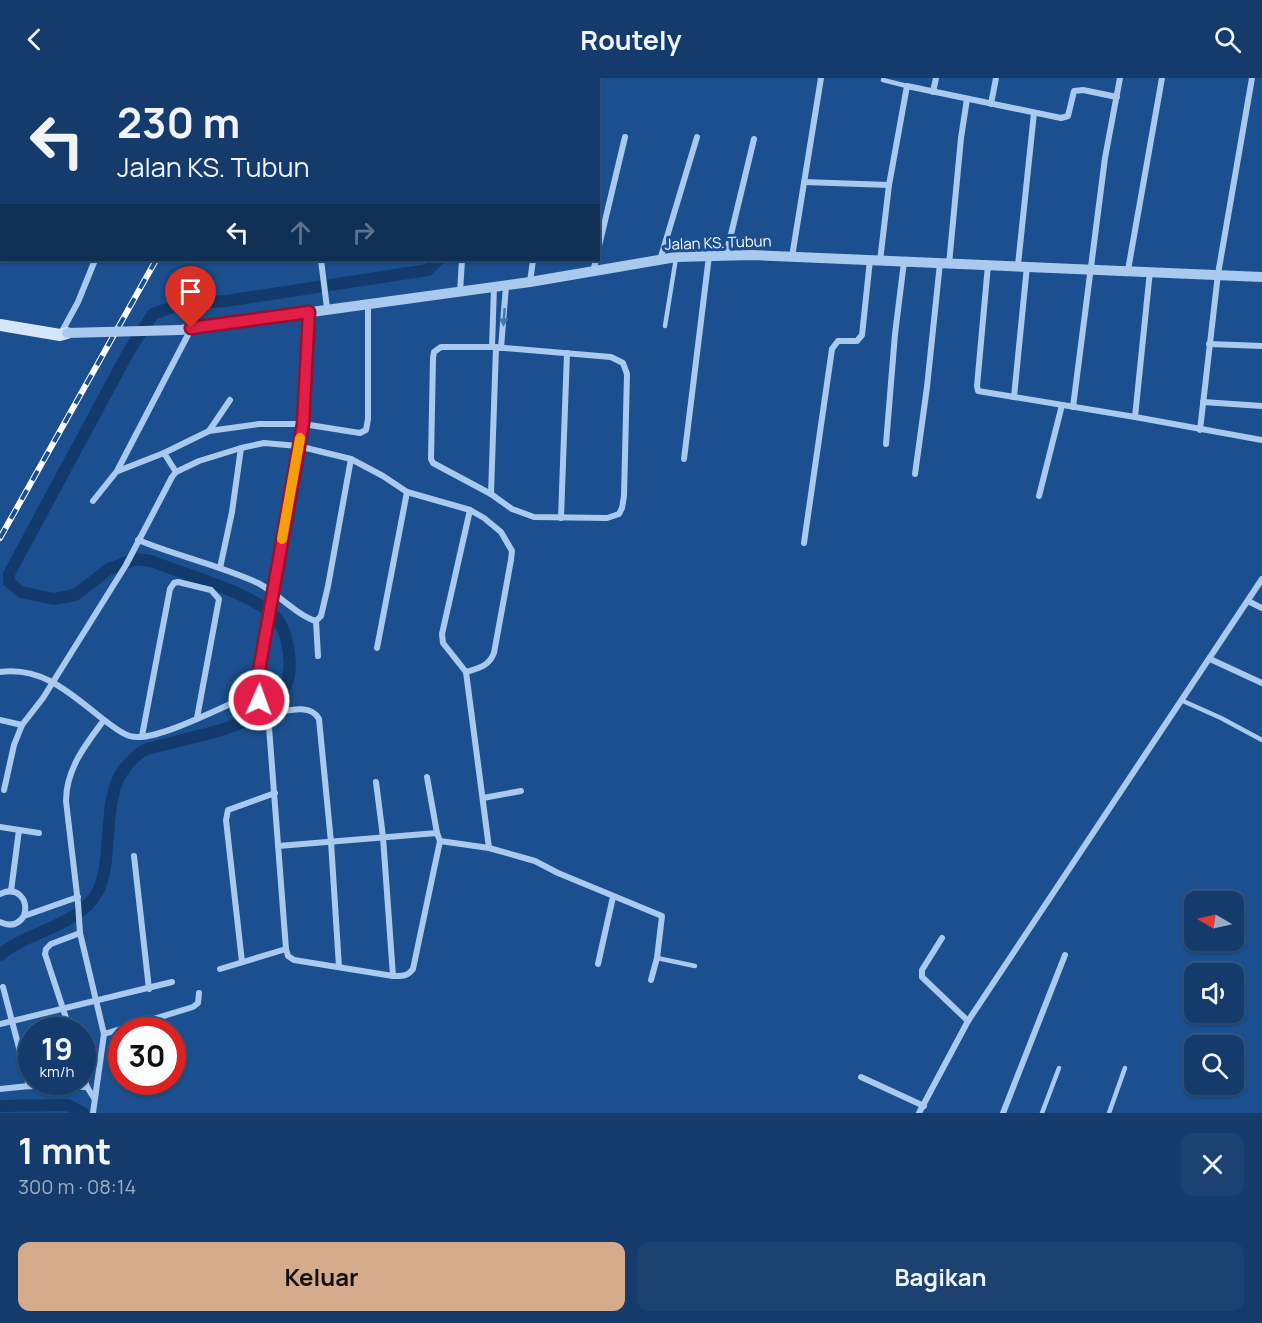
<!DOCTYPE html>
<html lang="id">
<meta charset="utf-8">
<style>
body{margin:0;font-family:Manrope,sans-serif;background:#1d4271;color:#f1f3f6;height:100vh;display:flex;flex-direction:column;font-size:22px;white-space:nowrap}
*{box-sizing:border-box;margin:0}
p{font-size:20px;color:#9dadc1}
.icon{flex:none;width:33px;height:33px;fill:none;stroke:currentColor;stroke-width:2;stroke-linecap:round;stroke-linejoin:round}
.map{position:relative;height:1035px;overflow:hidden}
.sheet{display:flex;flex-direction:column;background:#143b6b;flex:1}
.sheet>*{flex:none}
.banner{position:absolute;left:0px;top:0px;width:600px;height:183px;box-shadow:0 2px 4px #0004,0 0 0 2px #33557e;background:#143b6b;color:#f1f3f6;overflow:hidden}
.needle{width:39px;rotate:279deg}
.tools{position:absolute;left:1184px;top:813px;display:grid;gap:12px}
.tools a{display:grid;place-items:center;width:60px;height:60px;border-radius:12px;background:#143b6b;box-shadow:0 2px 4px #0004,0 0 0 2px #33557e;font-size:30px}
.speed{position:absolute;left:18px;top:939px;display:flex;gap:12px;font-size:30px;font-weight:700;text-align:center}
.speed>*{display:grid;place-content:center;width:78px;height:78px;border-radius:50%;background:#143b6b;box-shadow:0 2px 4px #0004,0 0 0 2px #33557e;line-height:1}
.speed small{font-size:15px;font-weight:400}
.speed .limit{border:9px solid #d22;background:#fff;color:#111}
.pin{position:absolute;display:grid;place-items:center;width:51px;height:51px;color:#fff;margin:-62px -26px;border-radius:50% 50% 50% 0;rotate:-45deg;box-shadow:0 0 6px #0007}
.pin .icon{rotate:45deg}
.me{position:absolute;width:66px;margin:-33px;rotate:2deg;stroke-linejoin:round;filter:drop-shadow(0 0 4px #0008)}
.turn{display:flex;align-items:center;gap:21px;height:126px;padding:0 18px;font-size:27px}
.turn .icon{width:78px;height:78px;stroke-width:2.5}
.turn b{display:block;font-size:42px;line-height:51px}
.lanes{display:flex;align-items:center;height:57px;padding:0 18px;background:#0003;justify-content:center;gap:30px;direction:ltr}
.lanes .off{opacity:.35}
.round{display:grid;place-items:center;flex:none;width:63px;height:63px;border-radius:12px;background:#1d4271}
.summary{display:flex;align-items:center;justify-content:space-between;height:102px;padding:0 18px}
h1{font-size:36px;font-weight:700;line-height:45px}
.cta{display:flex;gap:12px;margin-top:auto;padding:12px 18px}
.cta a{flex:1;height:69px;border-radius:12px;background:#d6ab8b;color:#111;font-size:24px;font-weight:700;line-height:69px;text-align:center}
.cta a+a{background:#1d4271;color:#f1f3f6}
header{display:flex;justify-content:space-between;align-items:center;height:78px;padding:0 18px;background:#143b6b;font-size:27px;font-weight:700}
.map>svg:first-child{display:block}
</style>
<header><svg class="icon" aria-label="back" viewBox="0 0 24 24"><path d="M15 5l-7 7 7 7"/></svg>Routely<svg class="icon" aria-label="search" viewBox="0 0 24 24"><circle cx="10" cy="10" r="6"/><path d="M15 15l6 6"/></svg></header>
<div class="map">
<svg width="1262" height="1035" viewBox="0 0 1262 1035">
<rect width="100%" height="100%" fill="#1b4f8f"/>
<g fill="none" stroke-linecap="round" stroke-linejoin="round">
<path stroke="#9cc4f0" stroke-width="4" d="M210 0 211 2"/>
<g stroke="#123a6d" stroke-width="12">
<path d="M448 0 449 2"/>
<path d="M288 2V0"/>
<path d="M0 877C27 853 79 849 98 813 114 782 101 718 125 690 130 684 138 675 145 672 151 669 160 668 167 666 213 653 299 643 289 577 288 565 285 552 278 542 259 517 183 496 151 483L136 481 109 491 75 517 54 521 21 514 9 504V496L129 273 153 236 182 226 226 223 428 192 438 182"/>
<path d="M0 1028 68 1027 83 1035"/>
</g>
<g stroke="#a9c9ee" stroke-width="4.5">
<path d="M883 2 907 8"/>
<path d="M665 248 676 180"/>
<path d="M1183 623 1221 640 1262 662"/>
<path d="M657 880 695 888"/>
<path d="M1042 1035 1059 990"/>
<path d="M1109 1035 1125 990"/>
</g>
<g stroke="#a9c9ee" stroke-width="6">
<path d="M456 0 458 2"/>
<path d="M78 2 79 0"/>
<path d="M180 2 181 0"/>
<path d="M476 2 477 0"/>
<path d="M933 14 936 0"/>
<path d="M991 26 996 0"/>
<path d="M804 104 889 107"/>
<path d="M598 172 625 59"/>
<path d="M726 177 754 61"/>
<path d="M792 179 821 0"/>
<path d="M321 182 327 230"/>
<path d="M660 182 697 59"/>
<path d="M880 183 889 107 907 8 1061 40 1068 38 1074 13 1083 12 1117 19"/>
<path d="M949 186 961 60 967 21"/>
<path d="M988 187 977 308 978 313 1135 339 1150 193"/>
<path d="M1018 187 1034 35"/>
<path d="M1128 192 1162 0"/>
<path d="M593 193 596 182"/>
<path d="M530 204 533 182"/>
<path d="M460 214 462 182"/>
<path d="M309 234 303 346 255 615 268 636 286 871 288 878 294 882 393 898C402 898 407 899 413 891L440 763"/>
<path d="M60 257 78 224 95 182"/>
<path d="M1209 266 1262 268"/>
<path d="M441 269H492L611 279 623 285 627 296 624 418 622 430 619 436 607 440 534 439 512 431 491 416 433 385 431 381 433 280 434 274Z"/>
<path d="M492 269 494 209"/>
<path d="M501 270 506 208"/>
<path d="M1014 319 1027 188"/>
<path d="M1203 324 1262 328"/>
<path d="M1073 329 1105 80 1120 0"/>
<path d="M1135 339 1262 362"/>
<path d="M1200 352 1218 196 1252 0"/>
<path d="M209 353 259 346H303L360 355 366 352 368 341V226"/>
<path d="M886 366 895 256 904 184"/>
<path d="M164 375 176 394"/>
<path d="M684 381 709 178"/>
<path d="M118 393 164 375 209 353 230 322"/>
<path d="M915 396 927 309 940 185"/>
<path d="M491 416 496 269"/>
<path d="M1039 418 1062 327"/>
<path d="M93 423 117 393 191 251"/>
<path d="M470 432 442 556 443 565 466 594 489 770"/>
<path d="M561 440 567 275"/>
<path d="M138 462C177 478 219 487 258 505 277 515 298 538 316 543"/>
<path d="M804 465 832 271 838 263H857L862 257 870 182"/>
<path d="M220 490 232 434 241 370"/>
<path d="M1248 523 1262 530"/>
<path d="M377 570 407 414"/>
<path d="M318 578 316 543 321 538 328 508 351 381"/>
<path d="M1210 581 1262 605"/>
<path d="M0 594C44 588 73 618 104 642"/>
<path d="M268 636C284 634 310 624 319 641L331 764 339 889"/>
<path d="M0 642 22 647"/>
<path d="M142 658 170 511 174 505 178 504 211 512 219 521 197 640"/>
<path d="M427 699 437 755"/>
<path d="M376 704 383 759 393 898"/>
<path d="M4 712 14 667 22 647 43 620 126 487 172 399 176 394 199 383 241 370 264 365 298 368 351 381 383 398 407 414 470 432 484 440 501 454 512 473 511 482 494 575C489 588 479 590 466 594"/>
<path d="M483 720 521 713"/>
<path d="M0 749 39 755"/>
<path d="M278 768 437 755 440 763 489 770 535 783 558 795 662 838 657 880 651 902"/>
<path d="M134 778 149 911"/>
<path d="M11 813 19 752"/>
<path d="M0 816C17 808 29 821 24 838"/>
<path d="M0 844C10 849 18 847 24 838L78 819"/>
<path d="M942 860 922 892V899L968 943"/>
<path d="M242 884 226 742 228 732 275 715"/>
<path d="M598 886 613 819"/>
<path d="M220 891 286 871"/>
<path d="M3 909 29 1008"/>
<path d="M0 946 172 904"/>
<path d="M70 952 45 876 46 871 51 866 80 855"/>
<path d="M104 956 193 929 198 925 199 915"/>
<path d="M82 993 87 1009 94 1020"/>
<path d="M861 999 924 1028"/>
<path d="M0 1011 29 1008 87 1009"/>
<path d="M93 1035 104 956 80 855 78 825 66 723C66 691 86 666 104 642 114 649 125 659 137 659 164 660 228 626 255 615"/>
<path d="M919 1035 968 943 1262 501"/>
<path d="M1003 1035 1065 877"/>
</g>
<path stroke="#a9c9ee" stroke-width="10" d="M180 252 530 204 676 179 752 177 1262 199"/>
<path stroke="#d6e6fa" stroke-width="12" d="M0 247 60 257 67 255"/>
<g stroke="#fff" stroke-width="6">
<g id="rail">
<path d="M257 2 258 0"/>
<path d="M0 460 156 182"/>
</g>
</g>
<use href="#rail" stroke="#1b4f8f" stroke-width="4" stroke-dasharray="11" stroke-linecap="butt"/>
<path stroke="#a9c9ee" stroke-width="10" d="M67 255 180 252"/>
</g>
<defs><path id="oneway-solid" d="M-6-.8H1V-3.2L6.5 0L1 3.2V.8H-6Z" transform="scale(1.5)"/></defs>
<use fill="#4674ac" href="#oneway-solid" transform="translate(504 239) rotate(94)"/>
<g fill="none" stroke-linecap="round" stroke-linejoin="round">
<g stroke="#92132f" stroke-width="15">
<path id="route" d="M191 250 309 234 303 346 255 615 259 622"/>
</g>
<use href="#route" stroke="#e11d48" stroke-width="10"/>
<path stroke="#f59e0b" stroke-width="10" d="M282 461 300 360"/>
</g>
<g text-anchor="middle" stroke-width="6" stroke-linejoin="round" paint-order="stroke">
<g font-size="15" fill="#fff" stroke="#1b4f8f">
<text transform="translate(718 165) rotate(-2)" y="5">Jalan KS. Tubun</text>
</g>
</g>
</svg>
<div class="tools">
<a><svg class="needle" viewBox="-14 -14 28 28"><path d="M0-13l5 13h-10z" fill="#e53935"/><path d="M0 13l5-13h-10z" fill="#9dadc1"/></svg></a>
<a><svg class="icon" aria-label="sound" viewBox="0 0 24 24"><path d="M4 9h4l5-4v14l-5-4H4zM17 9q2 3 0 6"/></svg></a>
<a><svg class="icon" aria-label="search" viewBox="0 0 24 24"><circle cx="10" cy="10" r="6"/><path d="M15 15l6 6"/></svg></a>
</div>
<div class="speed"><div>19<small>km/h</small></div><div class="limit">30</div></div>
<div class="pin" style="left:191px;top:250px;background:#d93025"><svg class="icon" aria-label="arrive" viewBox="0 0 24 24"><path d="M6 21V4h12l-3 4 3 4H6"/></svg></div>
<svg class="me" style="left:259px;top:622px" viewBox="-20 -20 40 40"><circle r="17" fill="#e11d48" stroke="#fff" stroke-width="3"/><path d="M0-11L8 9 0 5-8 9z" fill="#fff"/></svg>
<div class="banner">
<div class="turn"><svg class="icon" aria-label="left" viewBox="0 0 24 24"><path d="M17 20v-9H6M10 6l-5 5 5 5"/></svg><div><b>230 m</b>Jalan KS. Tubun</div></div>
<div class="lanes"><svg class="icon" aria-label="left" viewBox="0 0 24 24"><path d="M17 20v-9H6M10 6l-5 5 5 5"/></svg><svg class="icon off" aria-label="ahead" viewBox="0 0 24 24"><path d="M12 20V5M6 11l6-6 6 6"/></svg><svg class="icon off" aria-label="right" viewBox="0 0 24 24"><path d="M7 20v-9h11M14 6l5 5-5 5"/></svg></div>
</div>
</div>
<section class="sheet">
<div class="summary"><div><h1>1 mnt</h1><p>300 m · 08:14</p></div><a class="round"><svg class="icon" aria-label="close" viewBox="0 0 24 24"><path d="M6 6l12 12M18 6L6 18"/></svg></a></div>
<div class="cta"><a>Keluar</a><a>Bagikan</a></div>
</section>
